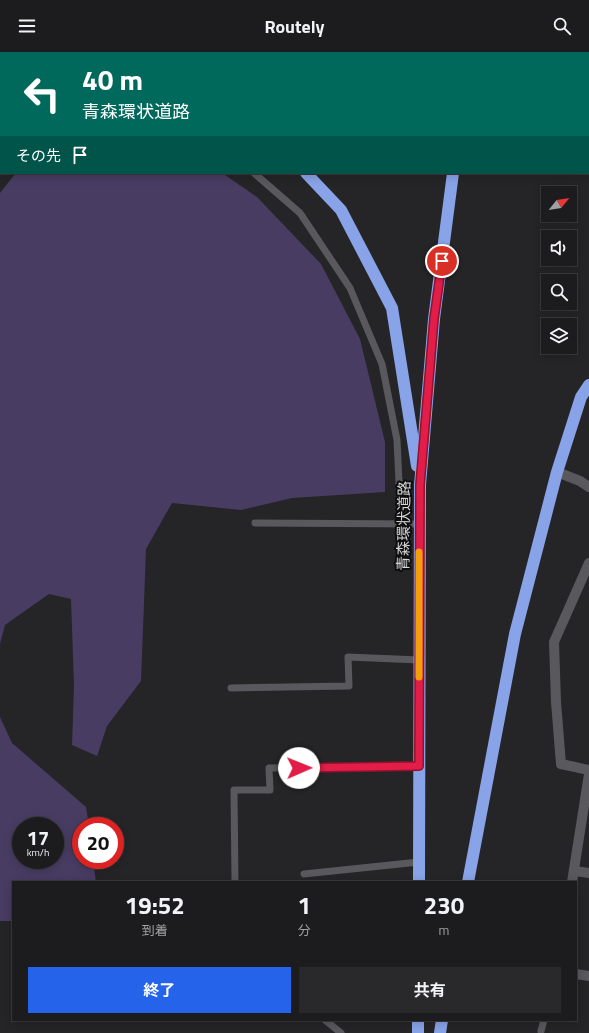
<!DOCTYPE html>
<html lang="ja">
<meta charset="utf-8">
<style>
body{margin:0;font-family:"Titillium Web","Noto Sans JP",sans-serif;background:#29282a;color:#f1f3f6;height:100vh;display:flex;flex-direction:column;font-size:15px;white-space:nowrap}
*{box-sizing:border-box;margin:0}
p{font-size:13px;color:#a0a1a4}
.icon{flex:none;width:22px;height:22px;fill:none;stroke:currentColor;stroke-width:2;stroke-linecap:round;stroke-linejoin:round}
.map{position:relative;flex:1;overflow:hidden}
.panel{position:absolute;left:12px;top:829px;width:565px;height:140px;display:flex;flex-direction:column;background:#1c1b1d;border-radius:0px;box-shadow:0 2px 10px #0003,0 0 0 1px #3a393b}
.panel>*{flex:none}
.hud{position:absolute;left:0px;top:0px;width:589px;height:122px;box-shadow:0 2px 10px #0003,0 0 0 1px #3a393b;background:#00695c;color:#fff;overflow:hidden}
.needle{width:26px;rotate:60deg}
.controls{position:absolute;left:541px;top:134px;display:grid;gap:8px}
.controls a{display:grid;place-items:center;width:36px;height:36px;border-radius:0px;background:#1c1b1d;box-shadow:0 2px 10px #0003,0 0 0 1px #3a393b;font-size:20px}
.speed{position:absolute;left:12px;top:765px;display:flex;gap:8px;font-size:20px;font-weight:700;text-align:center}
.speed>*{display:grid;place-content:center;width:52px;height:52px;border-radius:50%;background:#1c1b1d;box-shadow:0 2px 10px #0003,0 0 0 1px #3a393b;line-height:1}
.speed small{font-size:10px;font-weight:400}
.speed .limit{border:6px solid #d22;background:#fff;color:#111}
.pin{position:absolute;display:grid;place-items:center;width:34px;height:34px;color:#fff;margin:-17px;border:2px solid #fff;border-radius:50%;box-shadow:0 1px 4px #0007}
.me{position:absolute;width:44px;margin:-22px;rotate:89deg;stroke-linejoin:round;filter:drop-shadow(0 0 3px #0008)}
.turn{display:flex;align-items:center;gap:14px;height:84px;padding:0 16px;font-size:18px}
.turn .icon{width:52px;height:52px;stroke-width:2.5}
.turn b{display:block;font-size:28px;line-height:34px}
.then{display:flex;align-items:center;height:38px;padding:0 16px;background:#0003;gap:8px;font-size:15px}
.eta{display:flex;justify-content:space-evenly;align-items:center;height:68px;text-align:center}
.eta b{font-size:24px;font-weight:700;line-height:28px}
.action{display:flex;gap:8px;margin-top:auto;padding:8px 16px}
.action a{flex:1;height:46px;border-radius:0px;background:#2563eb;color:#fff;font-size:16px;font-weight:700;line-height:46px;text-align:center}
.action a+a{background:#29282a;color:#f1f3f6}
header{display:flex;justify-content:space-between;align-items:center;height:52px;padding:0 16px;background:#1c1b1d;font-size:18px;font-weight:700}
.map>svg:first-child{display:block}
</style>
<header><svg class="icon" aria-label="menu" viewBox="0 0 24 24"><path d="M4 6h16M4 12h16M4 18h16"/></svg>Routely<svg class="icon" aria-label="search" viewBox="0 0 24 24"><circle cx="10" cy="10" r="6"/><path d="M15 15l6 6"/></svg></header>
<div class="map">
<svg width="589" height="981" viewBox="0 0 589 981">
<rect width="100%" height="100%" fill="#252427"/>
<g fill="#483c63" fill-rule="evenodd">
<path d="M460 0H589V35L588 1Z"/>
<path d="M32 121H222L257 145 321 212 360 287 385 390V440L292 446 241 458 172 451 146 497 141 629 107 674 97 704 72 693 74 634 71 547 49 542 5 573 0 592V141L15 122Z"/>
<path d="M0 665 12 691 86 755 89 774H81V808H93L96 830H13V869H0ZM21 774H55V808H21Z"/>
</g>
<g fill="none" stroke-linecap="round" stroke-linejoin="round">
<g stroke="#59585c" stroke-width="7">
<path d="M49 0 51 1"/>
<path d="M254 121 300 161 350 236 382 312 397 388 401 472"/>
<path d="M255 471 419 472"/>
<path d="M231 636 349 634 348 605 419 608"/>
<path d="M304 822 419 810"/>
<path d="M235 830 234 738H270L269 716 419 714"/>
<path d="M325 968 341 981"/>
<path d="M541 979 544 968"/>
</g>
<g stroke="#59585c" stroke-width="10">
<path d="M557 420 580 429 589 435"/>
<path d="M589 511 554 590 556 650 561 712 589 718"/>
<path d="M575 819 589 821"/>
<path d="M572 830 589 722"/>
<path d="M576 922 589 924"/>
</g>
<g stroke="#88a3e8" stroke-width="12">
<path d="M138 0 140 1"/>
<path d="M230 0 233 1"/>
<path d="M320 0 323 1"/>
<path d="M588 82H589"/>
<path d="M588 109H589"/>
<path d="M306 121 341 158 392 256 417 414"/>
<path d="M419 830 420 433 434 267 453 121"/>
<path d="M468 830 515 582 557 420 581 345 589 333"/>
<path d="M418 981V968"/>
<path d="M440 981 442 968"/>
</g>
</g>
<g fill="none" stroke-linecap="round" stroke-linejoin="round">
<g stroke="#92132f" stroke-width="10">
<path id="route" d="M299 716 419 714 420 433 434 267 442 209"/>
</g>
<use href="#route" stroke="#e11d48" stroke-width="7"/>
<path stroke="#f59e0b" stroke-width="7" d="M419 625V500"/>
</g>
<g text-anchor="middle" stroke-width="4" stroke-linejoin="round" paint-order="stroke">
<g font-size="15" fill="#d5d4d6" stroke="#0e0e0f">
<text transform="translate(404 474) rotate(-89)" y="5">青森環状道路</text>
</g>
</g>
</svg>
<div class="controls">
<a><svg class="needle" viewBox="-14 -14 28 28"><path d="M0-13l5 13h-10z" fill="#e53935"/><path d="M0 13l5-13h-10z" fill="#a0a1a4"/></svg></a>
<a><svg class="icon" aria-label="sound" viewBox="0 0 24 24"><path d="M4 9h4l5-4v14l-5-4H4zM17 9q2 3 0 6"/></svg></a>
<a><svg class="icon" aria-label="search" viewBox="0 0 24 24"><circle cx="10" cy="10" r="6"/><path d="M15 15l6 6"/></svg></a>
<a><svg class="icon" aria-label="layers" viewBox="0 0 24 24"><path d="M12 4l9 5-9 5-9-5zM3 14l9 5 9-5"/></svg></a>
</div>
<div class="speed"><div>17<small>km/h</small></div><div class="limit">20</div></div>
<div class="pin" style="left:442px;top:209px;background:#d93025"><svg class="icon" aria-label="arrive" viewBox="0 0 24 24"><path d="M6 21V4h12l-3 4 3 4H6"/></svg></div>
<svg class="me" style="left:299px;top:716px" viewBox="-20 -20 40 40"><circle r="19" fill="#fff"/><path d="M0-13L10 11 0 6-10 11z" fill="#e11d48"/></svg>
<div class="hud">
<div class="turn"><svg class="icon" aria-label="left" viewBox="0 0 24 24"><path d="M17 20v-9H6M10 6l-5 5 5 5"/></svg><div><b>40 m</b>青森環状道路</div></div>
<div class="then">その先<svg class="icon" aria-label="arrive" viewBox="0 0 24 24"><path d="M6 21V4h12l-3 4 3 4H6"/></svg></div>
</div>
<section class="panel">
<div class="eta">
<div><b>19:52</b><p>到着</p></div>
<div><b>1</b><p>分</p></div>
<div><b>230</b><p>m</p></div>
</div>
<div class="action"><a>終了</a><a>共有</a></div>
</section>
</div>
